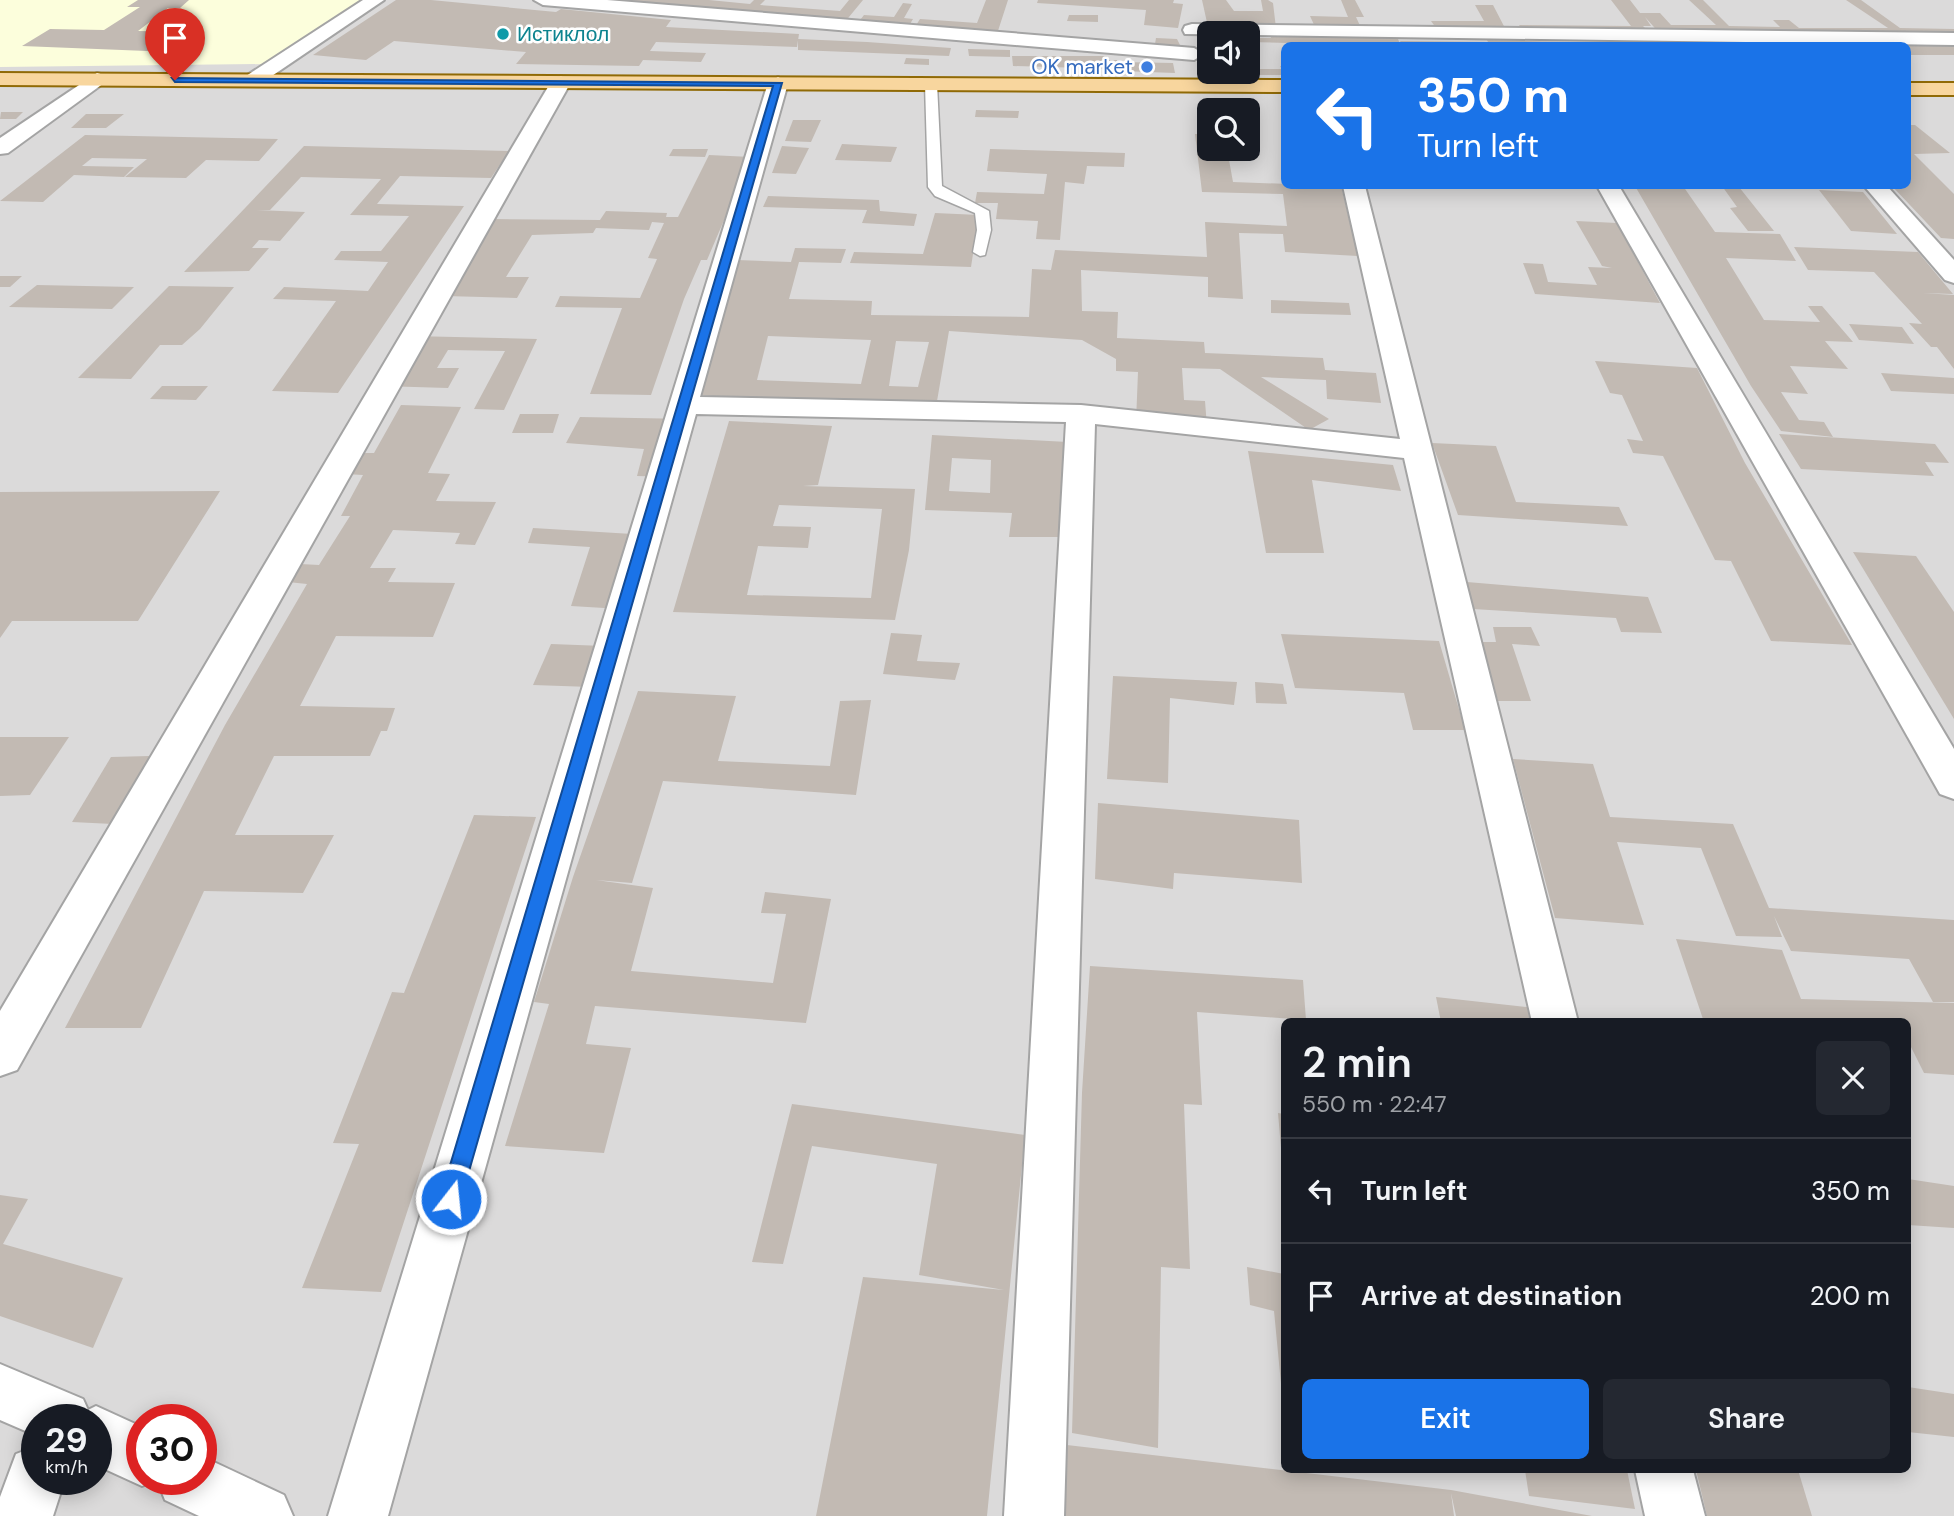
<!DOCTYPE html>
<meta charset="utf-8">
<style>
body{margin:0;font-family:"DM Sans",sans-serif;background:#242831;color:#f1f3f6;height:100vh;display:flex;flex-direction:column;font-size:26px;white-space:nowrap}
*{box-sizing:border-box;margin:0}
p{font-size:23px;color:#9ea1a6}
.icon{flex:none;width:38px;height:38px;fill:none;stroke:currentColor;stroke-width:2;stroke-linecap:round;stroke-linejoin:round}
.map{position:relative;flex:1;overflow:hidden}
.side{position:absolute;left:1281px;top:1018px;width:630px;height:455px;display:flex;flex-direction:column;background:#171b24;border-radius:10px;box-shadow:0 4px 18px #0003}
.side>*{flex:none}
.banner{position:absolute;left:1281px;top:42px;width:630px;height:147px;border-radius:10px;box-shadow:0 4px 18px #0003;background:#1a73e8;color:#fff;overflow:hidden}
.tools{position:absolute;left:1197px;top:21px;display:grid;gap:14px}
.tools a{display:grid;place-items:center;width:63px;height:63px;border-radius:10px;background:#171b24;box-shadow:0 4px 18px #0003;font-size:35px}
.speed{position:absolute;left:21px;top:1404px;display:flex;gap:14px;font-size:35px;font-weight:700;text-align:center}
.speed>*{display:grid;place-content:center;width:91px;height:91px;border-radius:50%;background:#171b24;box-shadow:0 4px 18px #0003;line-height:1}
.speed small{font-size:18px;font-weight:400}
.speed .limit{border:10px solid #d22;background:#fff;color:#111}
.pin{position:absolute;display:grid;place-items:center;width:60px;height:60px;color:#fff;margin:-72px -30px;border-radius:50% 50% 50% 0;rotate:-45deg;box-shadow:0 0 7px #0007}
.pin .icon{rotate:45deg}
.me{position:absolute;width:77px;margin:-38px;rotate:16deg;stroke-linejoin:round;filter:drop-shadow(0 0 5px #0008)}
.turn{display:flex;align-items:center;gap:24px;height:147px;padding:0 21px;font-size:32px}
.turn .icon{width:91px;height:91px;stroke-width:2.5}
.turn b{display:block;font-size:49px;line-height:60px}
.round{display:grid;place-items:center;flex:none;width:74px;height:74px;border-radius:10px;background:#242831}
.summary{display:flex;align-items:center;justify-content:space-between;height:119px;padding:0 21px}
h1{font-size:42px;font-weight:600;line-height:52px}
.cta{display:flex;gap:14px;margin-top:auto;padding:14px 21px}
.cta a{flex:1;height:80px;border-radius:10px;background:#1a73e8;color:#fff;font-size:28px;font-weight:600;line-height:80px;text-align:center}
.cta a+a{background:#242831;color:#f1f3f6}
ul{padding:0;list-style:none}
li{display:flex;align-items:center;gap:21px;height:105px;padding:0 21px;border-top:2px solid #363941}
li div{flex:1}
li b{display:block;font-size:26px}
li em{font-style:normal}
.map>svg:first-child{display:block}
</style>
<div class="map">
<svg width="1954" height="1516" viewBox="0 0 1954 1516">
<rect width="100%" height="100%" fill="#eeebe3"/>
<path fill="#dbdada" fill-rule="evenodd" d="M0 0H1954V1516H0ZM1209 33H1248V72H1209ZM1284 46H1908V186H1284ZM1209 110H1248V149H1209ZM1284 1022H1908V1470H1284ZM37 1419H96V1479H37ZM142 1419H201V1479H142Z"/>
<path fill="#fcfedc" d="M0 0H363L267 64 0 67Z"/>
<g fill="#c2bab3" fill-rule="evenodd">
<path d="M138 0H189L180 8H168L138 31 195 32 172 52 22 46 50 29 104 30 140 7H127Z"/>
<path d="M396 0H431L556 12 561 9 671 20 666 27 799 34 797 47 656 42 650 51 706 53 701 62 643 60 639 66 516 64 526 52 394 41 366 60 313 55Z"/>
<path d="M598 0H709L750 4 754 0H765L760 5 840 11 849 0H863L844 23Z"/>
<path d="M986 0H1008L996 37 913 30 920 19 977 23Z"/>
<path d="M1038 0H1174L1173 3 1183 4 1178 28 1144 25 1146 10 1037 3Z"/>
<path d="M1202 0H1226L1234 11H1263L1261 0H1268L1273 3 1276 28 1208 27Z"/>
<path d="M1341 0H1355L1364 17H1356L1362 30 1316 29 1310 16 1348 17Z"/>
<path d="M1611 0H1630L1640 13H1660L1671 25H1716L1689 0H1703L1729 26 1780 27 1773 20H1789L1799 28H1888L1846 0H1861L1900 28 1954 29V39L1661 35 1645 17 1651 26H1643L1652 35 1525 33 1519 25 1631 26Z"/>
<path d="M903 3 912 4 904 18 913 19 907 29 857 24 864 15 894 17Z"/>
<path d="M1475 5H1493L1507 32H1439L1431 21H1484Z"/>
<path d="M1069 15H1098V22L1067 21Z"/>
<path d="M1270 33 1398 39 1401 46 1249 42 1260 69H1282L1280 66H1284V75H1222L1221 72H1248V38H1271Z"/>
<path d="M1156 38 1177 39 1183 51 1154 50Z"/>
<path d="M798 39 867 42 951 48 949 56 798 50Z"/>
<path d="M1487 40 1571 42 1574 46H1403L1400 41 1488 42Z"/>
<path d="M1654 40 1719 42 1723 46H1578L1575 42H1656Z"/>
<rect x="1908" y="43" width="46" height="12"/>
<path d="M968 49 1010 50V57L969 56Z"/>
<path d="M1012 56H1107L1108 60H1117L1118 69 1013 66Z"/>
<path d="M906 58 929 59V65L904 64Z"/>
<path d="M1121 62 1173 63 1175 73 1121 71Z"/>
<path d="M976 110 1019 111 1018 118 975 117Z"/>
<path d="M1 112H23L16 119H0Z"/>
<path d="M86 114H124L106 128H71Z"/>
<path d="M793 120H821L811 142 785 141Z"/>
<path d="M1908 125H1915L1950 153 1914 154 1954 194V239L1941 238 1892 186H1908Z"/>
<path d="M1195 134H1209V149H1227L1233 182 1341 186 1358 256 1285 252 1283 234 1239 233 1243 299 1208 297V277L1081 270 1082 311 1118 312 1117 338 1204 342 1205 353 1323 358 1325 370 1376 373 1381 403 1327 399 1326 380 1261 377 1329 419 1309 430 1220 369 1182 368 1184 400 1205 401 1207 427 1136 422 1138 372 1116 371V359L1082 340 949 331 936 407 692 395 737 260 791 262 795 248 846 249 841 263 799 262 789 299 872 301 871 315 1029 317 1032 269 1051 270 1055 250 1207 257 1205 222 1287 226 1283 194 1202 192ZM768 336 871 340 861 384 757 380ZM896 341 929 342 918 387 889 386Z"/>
<path d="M85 135 278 139 259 161 206 160 186 178 125 177 147 159 92 158 82 166 134 167 124 177 74 175 43 202 0 201Z"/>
<path d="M842 144 897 147 891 162 835 160Z"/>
<path d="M304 146 509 151 491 178 400 176 377 204 464 206 338 393 272 391 336 301 273 299 284 287 368 291 388 262 334 260 341 251H381L409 216 350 215 381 179 301 177 270 210H257L305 212 280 241 259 240 252 248H269L249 271 184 272Z"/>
<path d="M782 146 809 148 796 174 772 173Z"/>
<path d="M673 149H708L705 157 669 156Z"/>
<path d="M990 149 1125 153 1124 167 1087 166 1084 184 1065 182 1060 240 1036 239 1038 221 996 219 998 203H975L977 192 1044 194 1047 174 987 171Z"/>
<path d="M709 155 751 157 707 260H701L684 299 651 395 590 394 622 308 555 307 560 296 640 298 657 259 648 258 664 223 652 222 649 230 596 228 593 233 532 235 506 277H529L517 298 445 296 493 219 600 220 606 211 667 213 666 217H678Z"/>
<path d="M1635 186H1683L1715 232 1780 234 1796 261 1726 258 1764 320 1820 322 1808 306H1822L1853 342 1825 341 1848 369 1790 366 1808 394 1781 392 1799 420 1824 422 1833 437 1781 431 1751 386Z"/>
<path d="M1722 186 1739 187 1774 231H1748L1730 208 1737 207Z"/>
<path d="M1819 190 1863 192 1897 234 1851 231Z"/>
<path d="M768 196 879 200 880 211 917 214 914 226 862 223 867 210 763 207Z"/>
<path d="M935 213 979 215 971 267 850 263 854 252 923 254Z"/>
<path d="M1576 221 1617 223 1660 303 1535 294 1523 263 1543 264 1548 282 1597 285 1588 267 1612 268 1602 266Z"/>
<path d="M1794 247 1918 252 1953 294 1923 293 1954 295V369L1937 347H1931L1909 323 1922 324 1874 272 1808 270Z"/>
<path d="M0 276H22L10 287H0Z"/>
<path d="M37 285 134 287 112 309 9 307Z"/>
<path d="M169 286 234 287 200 329 182 345H160L131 379 78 378Z"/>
<path d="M1271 300 1349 303 1351 315 1271 313Z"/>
<path d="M1849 324 1902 327 1914 344 1859 340Z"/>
<path d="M411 336 537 339 504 410 474 409 505 351 448 350 437 368H459L448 388 381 386Z"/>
<path d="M1595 361 1697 368 1745 463 1852 645 1771 641 1731 561 1715 560 1663 456 1633 453 1627 439 1643 441 1622 395 1610 393Z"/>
<path d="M1881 373 1954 378V394L1891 391Z"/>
<path d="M162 386H208L196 400 150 399Z"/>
<path d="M401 405 461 407 428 473 450 474 436 501 496 502 475 545 455 544 460 533 393 530 370 568H396L388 582 455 583 433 637 336 636 300 706 395 708 387 731H381L370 756H274L235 835H334L303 893 204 891 141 1028H65L225 725 307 584 288 582 300 564 319 565 350 516H341L363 475 345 474 358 453H374Z"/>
<path d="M520 414H559L553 433H512Z"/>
<path d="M580 417 690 419 672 477 637 476 644 449 566 443Z"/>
<path d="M729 421 832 426 818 485 803 486 915 489 909 550 895 620 673 612ZM779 505 882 509 871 598 747 595 758 546 808 548 811 527 773 526Z"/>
<path d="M1779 434 1935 444 1949 463 1925 462 1934 476 1801 469Z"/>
<path d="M932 435 1068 442 1065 537H1009L1012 513 925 510ZM952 458 991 460 990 493 949 491Z"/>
<path d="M1432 443 1496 446 1516 502 1619 507 1628 526 1458 515Z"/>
<path d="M1248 451 1393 465 1401 491 1312 480 1324 553H1266Z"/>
<path d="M220 491 138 621H12L0 638V492Z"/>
<path d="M533 528 649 535 621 609 571 606 590 547 528 543Z"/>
<path d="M1853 552 1916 556 1954 612V719Z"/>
<path d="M1467 582 1648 597 1662 633 1621 632 1616 618 1473 609Z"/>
<path d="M1493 627H1531L1540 646 1512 644 1531 701H1498L1480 642H1496Z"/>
<path d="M891 633 922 635 917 661 960 663 955 680 883 674Z"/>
<path d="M1281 634 1439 641 1465 730H1413L1404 693 1295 688Z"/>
<path d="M551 644 604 646 591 687 533 685Z"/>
<path d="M1113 676 1237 682 1234 705 1170 698 1168 783 1107 779Z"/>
<path d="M1255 682 1283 684 1287 704 1256 703Z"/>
<path d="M638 691 736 696 718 761 830 766 840 701 871 700 856 795 663 781 632 883 596 880 653 888 631 971 773 983 786 914 761 913 765 892 831 899 806 1023 595 1006 586 1044 631 1048 604 1153 505 1146 549 1004 534 1002 573 877Z"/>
<path d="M0 737H69L30 795 0 796Z"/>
<path d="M150 756 113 824 72 822 111 757Z"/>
<path d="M1513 759 1593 764 1610 817 1733 824 1769 908 1954 920V1002H1933L1909 959 1791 951 1774 916 1782 937 1736 936 1701 848 1617 842 1644 925 1555 918Z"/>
<path d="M1098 803 1299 820 1302 883 1174 873 1173 889 1095 879Z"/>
<path d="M474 815 536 817 381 1292 302 1288 359 1144 333 1143 392 992 404 993Z"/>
<path d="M1676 939 1782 950 1801 999 1954 1003V1075L1924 1073 1908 1041V1022H1704Z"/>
<path d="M1090 966 1303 980 1306 1020 1197 1012 1202 1105 1184 1104 1190 1269 1161 1267 1158 1448 1072 1433 1082 1093Z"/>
<path d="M1436 997 1527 1007 1530 1022H1441Z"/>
<path d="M792 1104 1025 1135 987 1516H816L863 1277 1004 1290 919 1275 937 1164 812 1146 783 1264 752 1262Z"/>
<path d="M1278 1113 1284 1114V1148H1281Z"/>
<path d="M1908 1179 1954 1186V1228L1908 1225Z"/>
<path d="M0 1195 28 1199 3 1244 123 1278 93 1348 0 1316Z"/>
<path d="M1247 1267 1284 1274V1415L1274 1311 1250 1305Z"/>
<path d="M1908 1387 1954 1394V1437L1908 1432Z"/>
<path d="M1067 1445 1451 1490 1592 1516H1456L1451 1493 1454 1516H1063Z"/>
<path d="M1525 1470H1627L1635 1509 1529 1496Z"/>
<path d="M1696 1470H1798L1812 1516H1707Z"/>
</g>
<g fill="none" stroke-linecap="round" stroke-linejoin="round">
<g stroke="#a4a4a4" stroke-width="3">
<path id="service" d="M931 80 937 84 942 186 989 211 991 230 985 255 980 256 973 252 977 230 975 213 935 196 928 187 925 84Z"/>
</g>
<g stroke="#a4a4a4" stroke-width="4">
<g id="minor">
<path d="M363 0H384L260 84H246L243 80 246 76Z"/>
<path d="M534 0H607L1194 48 1204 54 1194 60 543 5Z"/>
<path d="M1192 24 1954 33V45L1185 34 1183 30 1185 26Z"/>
<path d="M97 73 104 75 107 79 104 83 8 153 0 154V138Z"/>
<path d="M561 76 571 82 17 1070 0 1076V1011L551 82Z"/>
<path d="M778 77 788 83 700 397 1081 405 1400 439 1343 186H1365L1578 1022H1532L1404 458 1095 424 1064 1516H1004L1066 422 696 414 388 1516H328L768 83Z"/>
<path d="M1597 186H1619L1954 749V799L1940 794Z"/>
<path d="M1864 186H1887L1954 260V283L1945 280Z"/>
<path d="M0 1364 83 1399 88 1410 96 1406 142 1427V1479H201V1456L284 1495 293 1516H199L165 1500 157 1480 142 1486 96 1465V1419H37V1436L0 1420Z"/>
<path d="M37 1446V1479H65L53 1516H0V1497L16 1454Z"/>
<path d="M1635 1470H1693L1705 1516H1645Z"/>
</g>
</g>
<g stroke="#906a06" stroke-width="4">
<g id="primary">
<path d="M0 73 1284 80V92L0 85Z"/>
<rect x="1908" y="83" width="46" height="12"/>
</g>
</g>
<use href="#service" fill="#fff" fill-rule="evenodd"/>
<use href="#minor" fill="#fff" fill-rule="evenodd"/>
<use href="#primary" fill="#f8d69e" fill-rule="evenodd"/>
</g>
<path fill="#1a73e8" stroke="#114b97" stroke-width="2" d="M172 78 782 83 461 1199 458 1206 451 1209 444 1206 440 1199 773 86 175 82Z"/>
<circle fill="#0f9aa8" stroke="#fff" stroke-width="2.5" cx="503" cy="34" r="7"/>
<circle fill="#3f7fe0" stroke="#fff" stroke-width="2.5" cx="1147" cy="67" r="7"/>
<g text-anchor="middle" stroke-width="5" stroke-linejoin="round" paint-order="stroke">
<g font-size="21" fill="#0d838f" stroke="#fff" text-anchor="start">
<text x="517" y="41">Истиклол</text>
</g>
<g font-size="21" fill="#366cbe" stroke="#fff" text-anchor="end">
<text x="1133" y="74">OK market</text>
</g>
</g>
</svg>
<div class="tools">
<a><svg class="icon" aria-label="sound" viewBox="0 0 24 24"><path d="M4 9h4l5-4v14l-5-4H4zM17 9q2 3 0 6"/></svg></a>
<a><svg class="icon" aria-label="search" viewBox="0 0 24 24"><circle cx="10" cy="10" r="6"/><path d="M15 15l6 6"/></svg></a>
</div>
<div class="speed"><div>29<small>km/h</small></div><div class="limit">30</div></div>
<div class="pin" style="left:175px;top:80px;background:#d93025"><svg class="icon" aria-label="arrive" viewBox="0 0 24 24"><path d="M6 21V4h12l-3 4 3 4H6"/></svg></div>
<svg class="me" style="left:451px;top:1199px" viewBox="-20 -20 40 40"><circle r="17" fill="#1a73e8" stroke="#fff" stroke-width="3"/><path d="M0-11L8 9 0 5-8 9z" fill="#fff"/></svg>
<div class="banner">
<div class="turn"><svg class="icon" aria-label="left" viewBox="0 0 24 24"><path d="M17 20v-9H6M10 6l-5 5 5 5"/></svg><div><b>350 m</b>Turn left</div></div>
</div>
<section class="side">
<div class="summary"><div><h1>2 min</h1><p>550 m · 22:47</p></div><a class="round"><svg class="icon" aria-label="close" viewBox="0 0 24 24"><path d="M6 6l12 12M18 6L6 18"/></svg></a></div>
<ul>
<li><svg class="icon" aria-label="left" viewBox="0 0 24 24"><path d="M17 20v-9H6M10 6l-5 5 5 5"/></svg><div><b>Turn left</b></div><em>350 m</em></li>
<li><svg class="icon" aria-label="arrive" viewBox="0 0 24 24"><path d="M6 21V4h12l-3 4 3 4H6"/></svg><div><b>Arrive at destination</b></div><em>200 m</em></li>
</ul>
<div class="cta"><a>Exit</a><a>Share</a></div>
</section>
</div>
